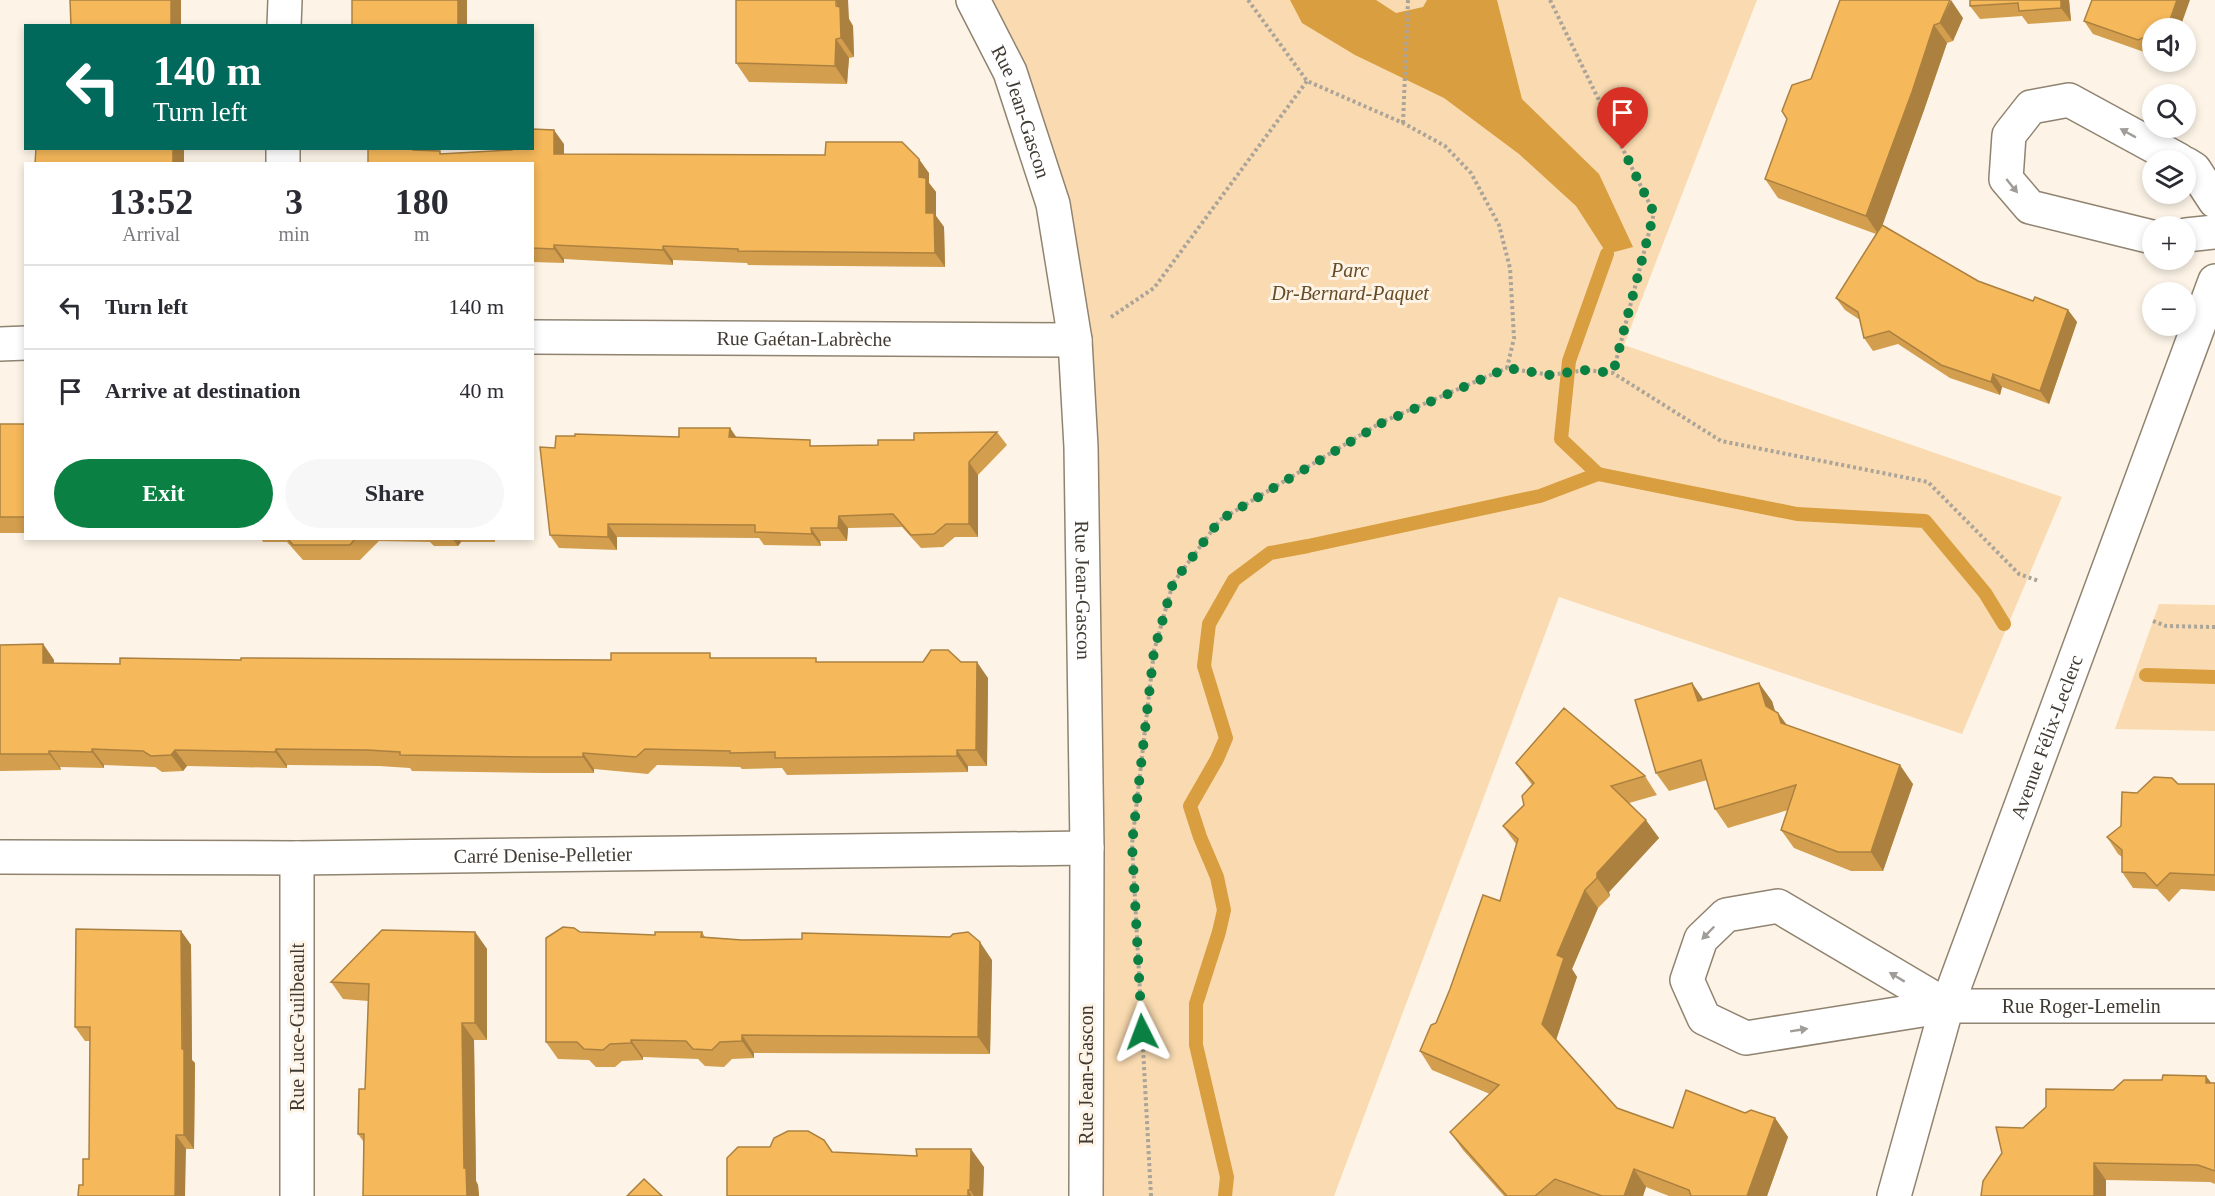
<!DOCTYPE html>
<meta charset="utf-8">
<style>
body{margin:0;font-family:"Times New Roman",serif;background:#f7f7f7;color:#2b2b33;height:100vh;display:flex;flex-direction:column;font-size:22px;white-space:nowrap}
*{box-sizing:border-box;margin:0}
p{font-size:20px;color:#7c7c81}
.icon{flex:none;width:33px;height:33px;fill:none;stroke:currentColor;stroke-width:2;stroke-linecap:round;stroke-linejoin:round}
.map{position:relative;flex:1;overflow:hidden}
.side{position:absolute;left:24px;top:162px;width:510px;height:378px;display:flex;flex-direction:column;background:#fff;border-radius:0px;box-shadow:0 3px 9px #0003}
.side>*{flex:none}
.guide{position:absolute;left:24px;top:24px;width:510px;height:126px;border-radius:0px;box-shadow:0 3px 9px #0003;background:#00695c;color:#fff;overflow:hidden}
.fabs{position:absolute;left:2142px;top:18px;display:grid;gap:12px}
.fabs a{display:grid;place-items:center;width:54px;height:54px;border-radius:50%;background:#fff;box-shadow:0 3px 9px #0003;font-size:30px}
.pin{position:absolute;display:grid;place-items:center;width:51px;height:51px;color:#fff;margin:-62px -26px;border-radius:50% 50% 50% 0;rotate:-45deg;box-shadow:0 0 6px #0007}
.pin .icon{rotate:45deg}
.me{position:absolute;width:66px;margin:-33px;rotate:357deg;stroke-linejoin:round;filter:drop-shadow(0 0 4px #0008)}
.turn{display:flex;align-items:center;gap:21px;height:126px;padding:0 30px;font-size:27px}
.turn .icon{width:78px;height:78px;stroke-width:2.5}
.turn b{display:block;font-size:42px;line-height:51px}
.eta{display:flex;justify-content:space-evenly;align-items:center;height:102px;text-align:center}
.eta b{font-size:36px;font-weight:600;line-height:42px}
.action{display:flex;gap:12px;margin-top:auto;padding:12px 30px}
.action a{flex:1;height:69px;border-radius:36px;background:#0b8043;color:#fff;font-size:24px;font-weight:600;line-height:69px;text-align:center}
.action a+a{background:#f7f7f7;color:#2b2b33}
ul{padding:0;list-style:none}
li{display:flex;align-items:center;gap:18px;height:84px;padding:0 30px;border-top:2px solid #e1e1e2}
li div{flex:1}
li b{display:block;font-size:22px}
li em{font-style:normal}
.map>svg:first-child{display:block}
</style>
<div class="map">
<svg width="2215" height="1196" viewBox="0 0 2215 1196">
<rect width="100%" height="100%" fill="#fdf4e7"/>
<g fill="#fadbb1">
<path d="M973 0H1757L1624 345 2062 497 1962 734 1559 597 1334 1196H1082L1081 447 1053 204Z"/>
<path d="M2159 604 2215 605V731L2115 729Z"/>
</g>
<path fill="#d99e3f" d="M1290 0H1376L1396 13 1423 7 1427 0H1497L1522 99 1599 174 1633 247 1607 254 1576 206 1519 154 1444 98 1355 55 1302 23Z"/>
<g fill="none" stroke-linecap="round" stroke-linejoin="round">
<g stroke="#d99e3f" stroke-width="14">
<path d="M1607 254 1569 361 1561 439 1598 474 1797 514 1925 521 1985 593 2004 624"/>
<path d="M2146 675 2215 677"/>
<path d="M1225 1196 1227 1177 1196 1045V1004L1219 932 1224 910 1217 877 1200 837 1190 806 1217 759 1226 738 1204 666 1209 624 1234 580 1270 553 1308 546 1540 496 1598 474"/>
</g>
<g stroke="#908370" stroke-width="36">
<g id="minor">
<path id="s1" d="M973 0 1010 72 1053 204 1075 340 1081 447 1087 848 1086 1196"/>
<path d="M284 26 285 0"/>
<path d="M283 164V148"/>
<path d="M2186 164 2194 169 2215 201"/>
<path d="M2186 235 2215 232"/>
<path d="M2152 237 2030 207 2006 179 2009 135 2031 107 2069 100 2179 160"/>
<path id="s2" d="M532 337 1075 340"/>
<path d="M0 344 26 343"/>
<path id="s3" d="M0 857 297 858 1087 848"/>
<path id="s4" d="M1947 1006 1778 906 1726 915 1701 939 1687 980 1704 1018 1746 1038 1947 1006H2215"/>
<path d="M297 1196V858"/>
<path id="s5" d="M1894 1196 1947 1006 2215 281"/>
</g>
</g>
<g stroke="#aba499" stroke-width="4" stroke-dasharray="3 3" stroke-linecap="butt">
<path d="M1248 0 1307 81 1403 123 1445 146 1471 173 1499 225 1510 268 1514 338 1507 368 1550 375 1586 370 1613 373 1721 441 1928 482 2019 574 2039 581"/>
<path d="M1550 0 1654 213 1613 373"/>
<path d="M1403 123 1408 0"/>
<path d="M1111 317 1154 288 1307 81"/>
<path d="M2153 621 2166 626 2215 627"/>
<path d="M1151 1196 1132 844 1154 651 1173 583 1220 520 1382 422 1507 368"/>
</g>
<use href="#minor" stroke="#fff" stroke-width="33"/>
</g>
<g fill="#d39e4e">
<path d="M1840 0 1963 18 1953 41 1947 43 1924 110 1882 225 1978 281 2033 301 2068 310 2077 322 2049 404 2002 387 2000 395 1950 378 1898 344 1873 351 1864 338 1860 320 1845 310 1836 298 1876 234 1778 198 1765 179 1787 119 1811 79Z"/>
<path d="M1970 0H2069L2071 21 2028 24 2022 16 1980 19 1970 6Z"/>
<path d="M849 19 853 26 854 57 849 58 847 84 749 82 736 63Z"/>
<path d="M2084 21 2180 28H2152V51L2147 53 2093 34Z"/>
<path d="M564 144V154L929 173V183L936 192V216L944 227 945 267 748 265 747 263 673 260V265L564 259V263L532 262V164L368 148 416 150 442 154 512 150Z"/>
<rect x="0" y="424" width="26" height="109"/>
<path d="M730 428 736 437 813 446 878 445 914 440 997 432 1007 445 978 475V537H955L943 547 921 548 902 527 848 528 847 541H820L821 546 764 545 759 538 617 537V550L559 548 550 535 555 448 679 437Z"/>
<path d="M261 538H495V542H461L458 546H434L430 542 379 541 360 560H303L287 542H263Z"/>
<path d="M43 644 54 660V663L120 664 241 660H611L713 658 818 662H961L988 678 987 766H968V772L787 775 782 768 742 769 740 767 657 765 648 774 594 769V773H543L412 771 410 768 379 766 287 765V768L187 766 183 771 162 772 155 767 104 765V768L60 767 61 770 0 771V645Z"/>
<path d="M1692 683 1703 699 1772 701 1775 711 1778 713 1787 725 1913 784 1883 871H1851L1794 848 1781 830 1788 810 1728 828 1715 809 1707 780 1669 791 1656 773Z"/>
<path d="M1516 763 1645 776 1657 795 1629 803 1659 838 1609 892 1610 896 1598 908 1572 969 1577 977 1556 1040 1617 1108 1673 1128 1745 1113 1775 1118 1788 1137 1767 1196H1669L1646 1187 1643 1196H1504L1463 1150 1450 1132 1490 1094 1432 1070 1420 1051 1436 1023 1500 901 1516 844 1503 826 1524 805 1532 785Z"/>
<path d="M2178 784H2215V891L2181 889 2169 902 2157 889 2133 888 2122 872V857L2118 854 2107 837 2121 826 2137 793Z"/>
<path d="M181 931 191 945 192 1060 195 1063 194 1149H186L83 1185 89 1159 90 1041H85L75 1027Z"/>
<path d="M475 932 487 949V1040H474L476 1181 478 1185 479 1196H363V1141L358 1134 365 1089 368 1001 343 999 331 982Z"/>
<path d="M580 932 655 935 702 932 705 937 992 960 990 1054 754 1053V1058L732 1059 724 1067 705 1066 698 1059 643 1057V1060L622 1061 615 1067H596L589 1060 558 1059 546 1042Z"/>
<path d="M2206 1076 2211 1083H2215V1184L2210 1182 2106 1180 2023 1128 2113 1090 2162 1080Z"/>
<path d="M824 1140 833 1152 984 1167 983 1196H727L770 1147Z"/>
</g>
<g fill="#ac8140">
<rect x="171" y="0" width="10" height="26"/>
<rect x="458" y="0" width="9" height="26"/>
<path d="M836 0H848L849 19 853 26 854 57 841 38Z"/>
<path d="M1951 0 1963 18 1953 41 1940 23Z"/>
<path d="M2061 0H2069L2071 21 2061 8Z"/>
<path d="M2177 0H2190L2180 28H2168Z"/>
<path d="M1934 25 1947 43 1924 110 1879 235 1866 216Z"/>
<path d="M836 39 849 58 847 84 835 66Z"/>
<path d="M554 130 564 144V168L554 154Z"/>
<rect x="173" y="148" width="11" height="16"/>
<path d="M919 159 929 173V183L936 192V216L944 227 945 267 935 253 919 177Z"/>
<path d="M554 245 564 259V263L554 249Z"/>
<path d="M663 246 673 260V265L663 250Z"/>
<path d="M2068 310 2077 322 2049 404 2040 391Z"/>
<path d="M1993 374 2002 387 2000 395 1991 382Z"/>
<path d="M730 428 739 441 729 437Z"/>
<path d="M969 462 978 475V537L969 524Z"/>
<path d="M839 516 848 528 847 541 838 528Z"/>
<path d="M608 524 617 537V550L608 537Z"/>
<path d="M811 528 820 541 821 546 812 534Z"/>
<path d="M452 538H459L461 542 458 546Z"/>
<path d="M43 644 54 660V679L43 663Z"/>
<path d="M977 662 988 678 987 766 976 750Z"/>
<path d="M1692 683 1705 702 1698 701Z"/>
<path d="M1759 683 1772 701 1779 725 1766 706Z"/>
<path d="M1778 713 1791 731 1781 723Z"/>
<path d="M92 749 104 765V768L92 752Z"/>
<path d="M276 749 287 765V768L275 752Z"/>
<path d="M175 750 187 766 183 771 171 755Z"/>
<path d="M957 750 968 766V772L957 756Z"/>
<path d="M49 751 60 767 61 770 49 754Z"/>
<path d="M583 753 594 769V773L583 757Z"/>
<path d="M1900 765 1913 784 1883 871 1871 852Z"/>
<path d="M1646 820 1659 838 1609 892 1610 896 1597 878V873Z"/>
<path d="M1585 890 1598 908 1572 969 1577 977 1555 1043 1542 1024 1557 955Z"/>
<path d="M181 931 191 945 192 1060 195 1063 194 1149 184 1135Z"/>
<path d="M475 932 487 949V1040L475 1023Z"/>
<path d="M980 942 992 960 990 1054 978 1037Z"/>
<path d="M462 1023 474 1040 476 1181 478 1185 479 1196H467L464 1168Z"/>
<path d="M742 1035 754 1053V1058L742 1041Z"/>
<path d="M631 1040 643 1057V1060L631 1043Z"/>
<path d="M2206 1076 2215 1088 2206 1083Z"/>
<path d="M1775 1118 1788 1137 1767 1196H1747Z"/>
<path d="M176 1135 186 1149 185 1196H175Z"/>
<path d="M971 1149 984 1167 983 1196H974L970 1190Z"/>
<path d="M2094 1163 2106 1180V1196H2094Z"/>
<path d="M1634 1169 1646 1187 1643 1196H1624Z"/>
<path d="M968 1190 972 1196H968Z"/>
</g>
<g fill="#f5b85b" stroke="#ac8140" stroke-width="1.5">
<path d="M70 0H171V26H71Z"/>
<rect x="352" y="0" width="106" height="26"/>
<path d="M736 0H836V6L840 7 841 38 836 39 835 66 736 63Z"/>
<path d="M1840 0H1950L1940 23 1934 25 1912 92 1866 216 1765 179 1787 119 1782 111 1792 85 1811 79Z"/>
<path d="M1970 0H2061V8L2019 11 2018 3 1970 6Z"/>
<path d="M2092 0H2177L2167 28H2152V34L2138 40 2084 21Z"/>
<path d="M532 129 554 130V154L825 155 826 142H902L919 159V177L926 178V213H934L935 253 738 251V249L663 246V250L554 245V249L532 248V164H368V148H413V150L440 151V154L512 150V148H532Z"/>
<path d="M36 148H173V164H35Z"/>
<path d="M1882 225 1978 281 2033 301 2035 297 2068 310 2040 391 1993 374 1991 382 1941 365 1889 331 1864 338 1858 312 1836 298Z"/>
<rect x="0" y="424" width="26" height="93"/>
<path d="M679 428H730L729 437 810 440V446L878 445V440H914V433L997 432 969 462V524H946L934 534 911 535 893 514 839 516 838 528H811L812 534 755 532V525L608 524V537L550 535 540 447 555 448 556 436H575V434L679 437Z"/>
<path d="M287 538H356L350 545H293Z"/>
<path d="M43 644V663L120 664V658L241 660V658L611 660V653H710V658H816V662H923L931 650H948L961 662H977L976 750H957V756L775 758V752L730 753V751L645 749 636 757 583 753V757H531L400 755V752L367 750 276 749 275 752 175 750 171 755 151 756 143 751 92 749V752L49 751V754H0V645Z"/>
<path d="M1692 683 1698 701 1759 683 1766 706 1778 713 1781 723 1900 765 1871 852H1838L1781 830 1796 785 1715 809 1701 760 1656 773 1635 700Z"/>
<path d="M1564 708 1645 776 1611 786 1646 820 1597 873V878L1585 890 1557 955 1564 958 1542 1024 1617 1108 1673 1128 1686 1090 1745 1113 1751 1110 1775 1118 1747 1196H1691L1689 1190 1634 1169 1624 1196H1602L1555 1179 1535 1196H1507L1450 1132 1499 1085 1420 1051 1431 1025 1436 1023 1450 989 1483 895 1500 901 1518 839 1503 826 1524 805 1522 796 1534 783 1516 763Z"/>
<path d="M2154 777 2172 778 2178 784H2215V875L2170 873 2157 886 2145 873 2122 872V850L2107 837 2121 826 2122 792 2137 793Z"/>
<path d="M563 927 574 928 580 932 655 935V932H702L701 937 742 940 802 939V933L950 937 953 934 968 932 980 942 978 1037 742 1035V1041L720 1042 712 1050 693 1049 686 1041 631 1040V1043L610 1044 603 1050 584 1049 577 1042H546V938Z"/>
<path d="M76 929 181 931 182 1049H184V1135H176L175 1196H78L79 1185H83V1159H89L90 1027H75Z"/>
<path d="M382 930 475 932V1023H462L464 1168H466L467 1196H363L364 1134H358L359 1089H365L369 984 331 982Z"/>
<path d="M2163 1075 2206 1076V1083H2215V1171L2198 1165 2094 1163V1196H1981L1983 1181 2002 1153 1996 1127 2023 1128 2046 1107V1089L2113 1090 2124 1080H2162Z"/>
<path d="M788 1131H808L824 1140 832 1152 917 1156 916 1149H971L970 1190H968V1196H727V1158L738 1147H770L774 1138Z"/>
<path d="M644 1179 662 1196H627Z"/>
</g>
<defs><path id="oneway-solid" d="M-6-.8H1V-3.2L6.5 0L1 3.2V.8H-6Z" transform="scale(1.5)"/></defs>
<g fill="#a09c98">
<use href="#oneway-solid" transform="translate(2128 133) rotate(-151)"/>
<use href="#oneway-solid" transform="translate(2012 186) rotate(51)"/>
<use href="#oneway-solid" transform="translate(1708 933) rotate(134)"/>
<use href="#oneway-solid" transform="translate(1897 977) rotate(-149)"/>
<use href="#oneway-solid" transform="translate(1799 1030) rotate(-9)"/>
</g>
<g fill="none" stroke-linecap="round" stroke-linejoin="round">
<path stroke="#0b8043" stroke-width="10" stroke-dasharray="0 18" d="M1142 1032 1132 844 1154 651 1173 583 1220 520 1382 423 1507 368 1550 375 1586 370 1613 373 1654 213 1623 149"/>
</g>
<g text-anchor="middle" stroke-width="6" stroke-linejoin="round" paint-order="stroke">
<g font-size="20" fill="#403a32" stroke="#fdf4e7">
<text dy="7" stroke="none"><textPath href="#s1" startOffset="122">Rue Jean-Gascon</textPath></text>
<text dy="7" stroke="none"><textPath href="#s2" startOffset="272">Rue Gaétan-Labrèche</textPath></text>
<text dy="7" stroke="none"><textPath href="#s1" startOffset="608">Rue Jean-Gascon</textPath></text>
<text dy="7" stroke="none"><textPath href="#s5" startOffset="484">Avenue Félix-Leclerc</textPath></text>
<text dy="7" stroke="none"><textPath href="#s3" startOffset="543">Carré Denise-Pelletier</textPath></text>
<text dy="7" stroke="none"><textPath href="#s4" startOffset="753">Rue Roger-Lemelin</textPath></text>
<text transform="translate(297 1027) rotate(-90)" y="7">Rue Luce-Guilbeault</text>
<text transform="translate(1086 1075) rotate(-90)" y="7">Rue Jean-Gascon</text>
</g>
<g font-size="20" font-style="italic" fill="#664c26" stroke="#fdf4e7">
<text x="1350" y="277">Parc<tspan x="1350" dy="23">Dr-Bernard-Paquet</tspan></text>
</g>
</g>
</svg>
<div class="fabs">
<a><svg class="icon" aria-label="sound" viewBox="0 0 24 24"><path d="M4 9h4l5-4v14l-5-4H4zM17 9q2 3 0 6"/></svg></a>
<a><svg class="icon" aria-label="search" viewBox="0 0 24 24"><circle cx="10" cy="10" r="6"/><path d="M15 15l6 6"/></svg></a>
<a><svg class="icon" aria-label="layers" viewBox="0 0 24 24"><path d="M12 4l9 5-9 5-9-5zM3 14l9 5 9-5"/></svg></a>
<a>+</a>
<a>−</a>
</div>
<div class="pin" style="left:1623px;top:149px;background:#d93025"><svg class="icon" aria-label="arrive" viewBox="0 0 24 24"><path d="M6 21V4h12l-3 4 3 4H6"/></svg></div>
<svg class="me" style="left:1142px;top:1032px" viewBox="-20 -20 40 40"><path d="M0-17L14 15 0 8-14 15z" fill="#0b8043" stroke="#fff" stroke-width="4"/></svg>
<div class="guide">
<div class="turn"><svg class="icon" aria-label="left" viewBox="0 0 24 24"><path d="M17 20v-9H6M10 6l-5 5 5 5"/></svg><div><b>140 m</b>Turn left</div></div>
</div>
<section class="side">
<div class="eta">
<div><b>13:52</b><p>Arrival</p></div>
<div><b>3</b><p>min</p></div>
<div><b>180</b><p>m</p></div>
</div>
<ul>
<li><svg class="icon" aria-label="left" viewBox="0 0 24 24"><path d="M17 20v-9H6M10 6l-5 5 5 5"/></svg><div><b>Turn left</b></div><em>140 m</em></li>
<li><svg class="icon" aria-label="arrive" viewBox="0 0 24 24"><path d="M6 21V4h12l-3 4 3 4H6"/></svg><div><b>Arrive at destination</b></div><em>40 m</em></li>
</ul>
<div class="action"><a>Exit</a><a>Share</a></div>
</section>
</div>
